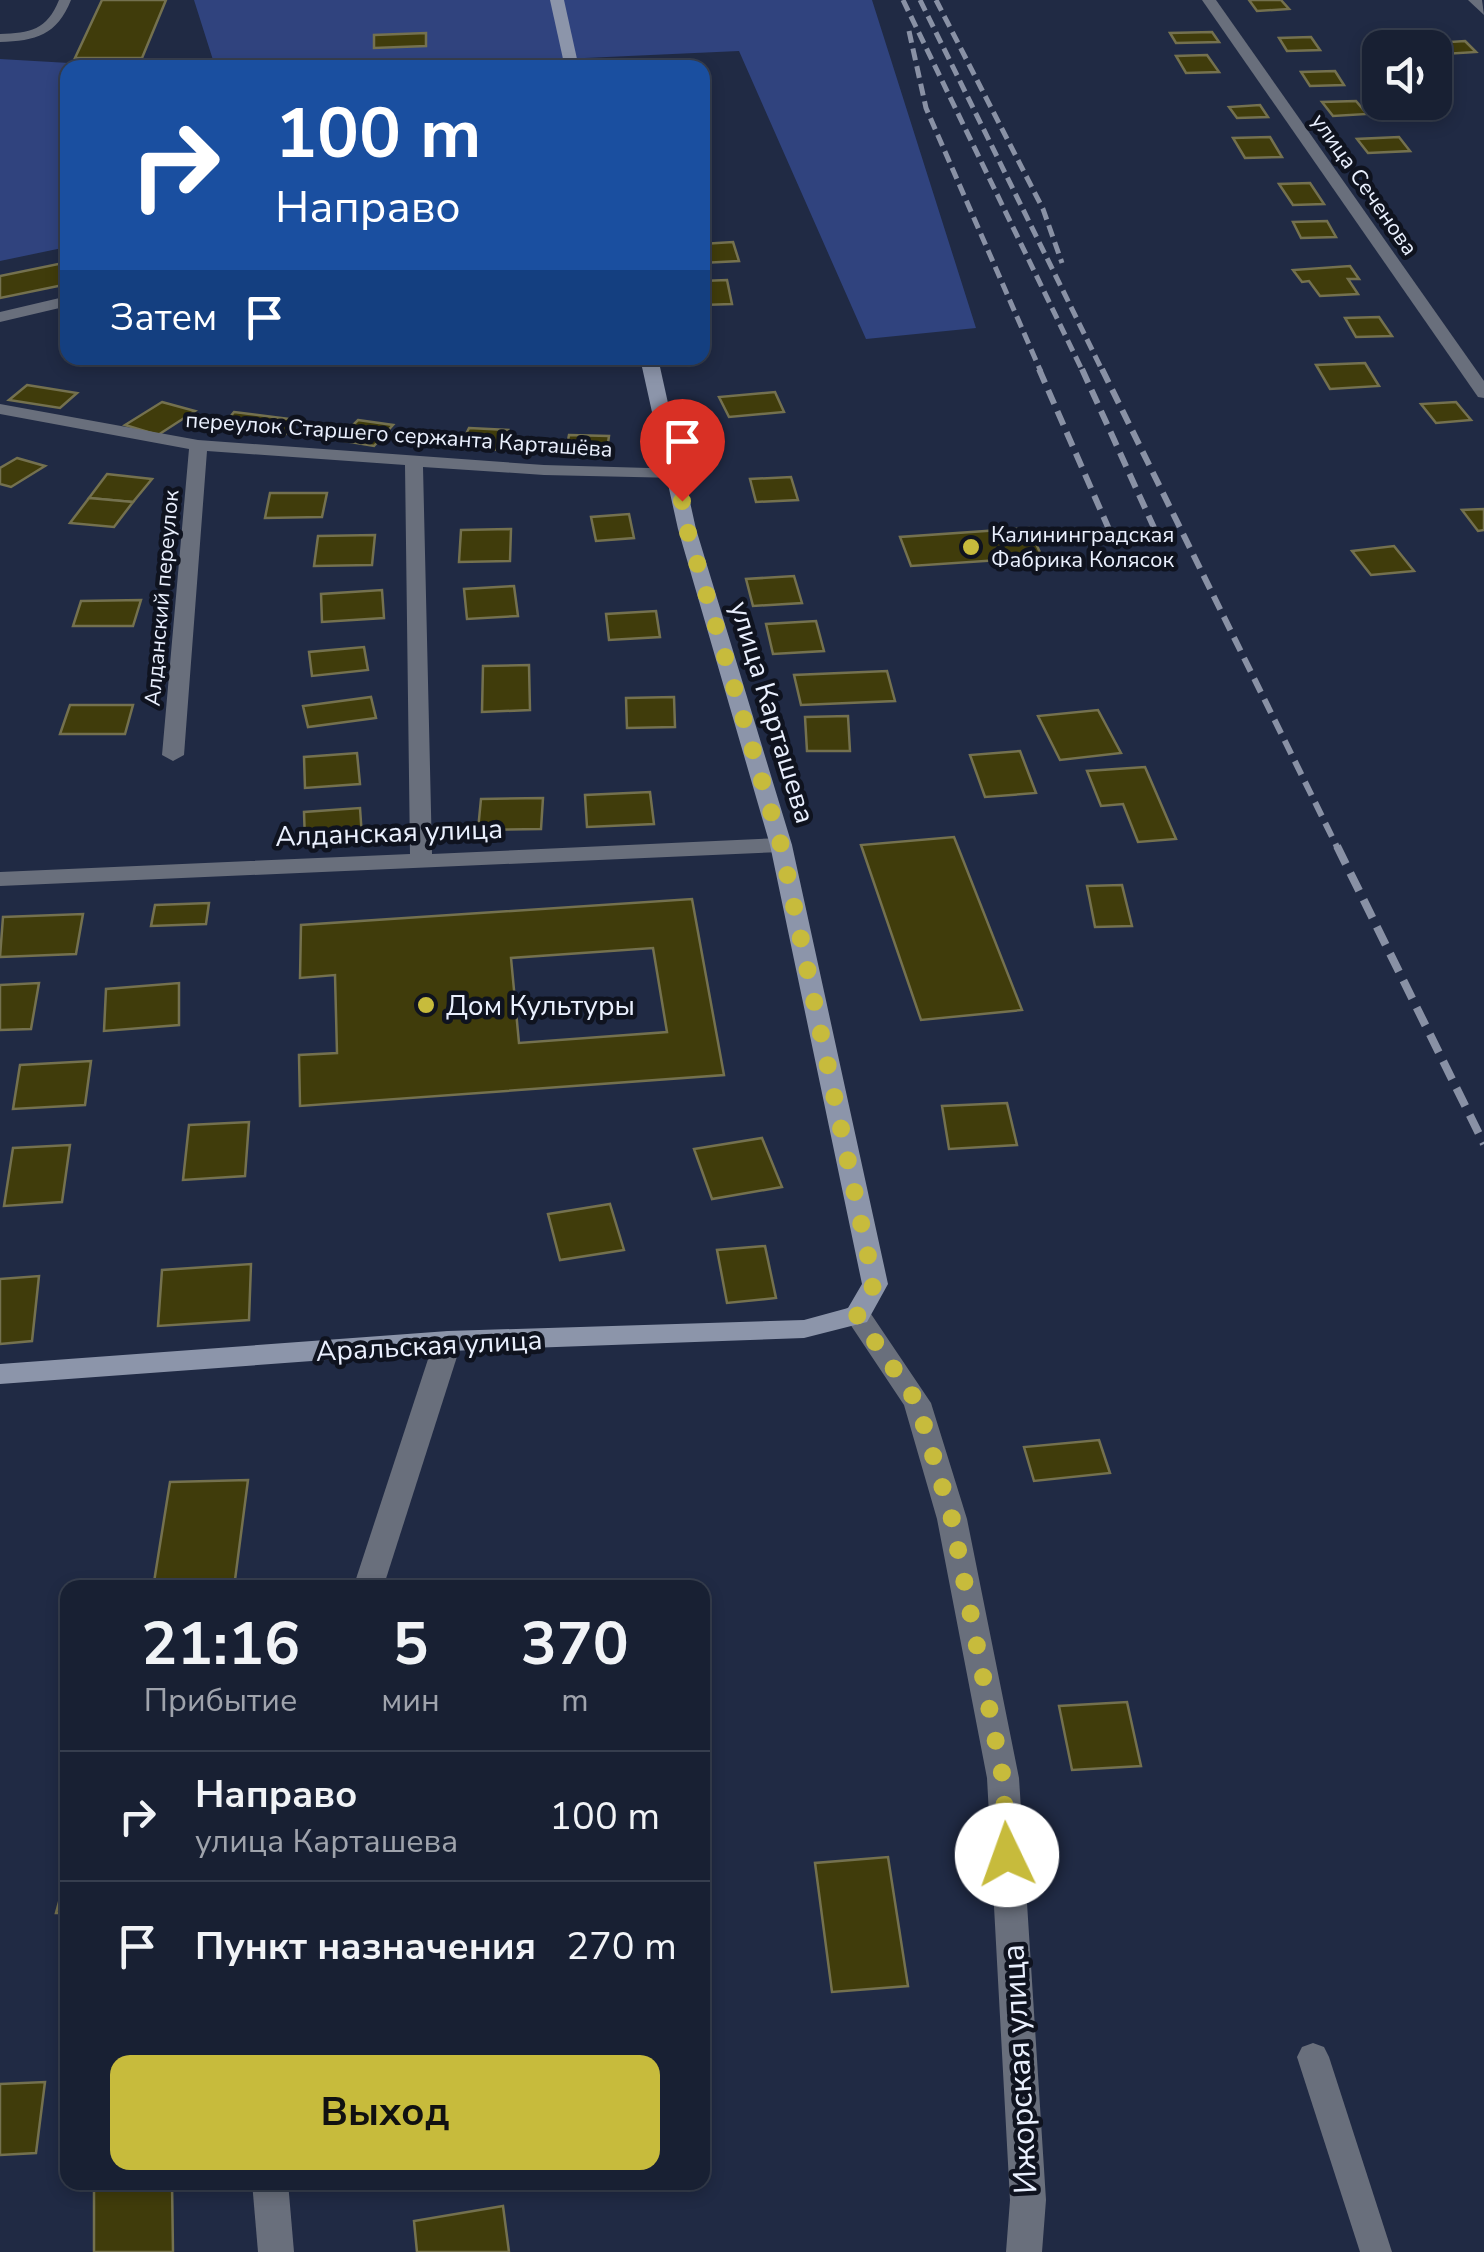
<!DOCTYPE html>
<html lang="ru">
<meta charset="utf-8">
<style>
body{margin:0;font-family:"Nunito Sans",sans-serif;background:#21283b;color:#f1f3f6;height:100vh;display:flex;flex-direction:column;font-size:38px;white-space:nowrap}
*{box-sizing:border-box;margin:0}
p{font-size:32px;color:#9fa3ac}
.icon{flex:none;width:55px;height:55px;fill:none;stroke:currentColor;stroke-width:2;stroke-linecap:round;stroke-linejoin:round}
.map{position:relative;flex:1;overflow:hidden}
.drawer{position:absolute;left:60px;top:1580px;width:650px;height:610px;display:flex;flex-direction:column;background:#182033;border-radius:20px;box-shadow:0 5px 15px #0003,0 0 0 2px #363e4e}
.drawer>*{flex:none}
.guide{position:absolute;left:60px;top:60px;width:650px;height:305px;border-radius:20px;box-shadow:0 5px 15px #0003,0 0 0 2px #363e4e;background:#1a4fa0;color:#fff;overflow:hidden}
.tools{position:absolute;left:1362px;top:30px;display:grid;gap:20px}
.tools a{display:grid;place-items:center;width:90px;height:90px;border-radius:20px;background:#182033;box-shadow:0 5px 15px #0003,0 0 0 2px #363e4e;font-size:50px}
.pin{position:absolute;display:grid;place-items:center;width:85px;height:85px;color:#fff;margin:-102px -42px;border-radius:50% 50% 50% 0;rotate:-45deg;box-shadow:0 0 10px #0007}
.pin .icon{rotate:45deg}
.me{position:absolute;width:110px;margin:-55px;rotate:357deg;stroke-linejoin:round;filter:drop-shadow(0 0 8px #0008)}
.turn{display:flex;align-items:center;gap:35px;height:210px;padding:0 50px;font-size:45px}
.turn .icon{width:130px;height:130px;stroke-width:2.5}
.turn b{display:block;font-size:70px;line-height:85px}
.then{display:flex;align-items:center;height:95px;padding:0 50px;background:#0003;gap:20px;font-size:38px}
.eta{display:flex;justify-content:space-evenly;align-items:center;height:170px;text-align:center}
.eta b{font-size:60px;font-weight:700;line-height:70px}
.action{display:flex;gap:20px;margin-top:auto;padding:20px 50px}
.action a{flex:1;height:115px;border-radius:20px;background:#c7bb3c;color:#111;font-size:40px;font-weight:700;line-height:115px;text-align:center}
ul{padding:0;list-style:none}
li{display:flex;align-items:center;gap:30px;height:130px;padding:0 50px;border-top:2px solid #363e4e}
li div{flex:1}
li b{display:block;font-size:38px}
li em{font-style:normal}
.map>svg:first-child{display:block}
</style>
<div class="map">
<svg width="1484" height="2252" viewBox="0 0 1484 2252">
<rect width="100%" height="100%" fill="#202a44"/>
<path fill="#30437e" d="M194 0H872L976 328 866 339 739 51 364 68H68L67 247 0 261V59L138 67 213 60Z"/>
<g fill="#403c0b" stroke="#74714f" stroke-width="2.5" fill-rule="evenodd">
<path d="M102 0H166L142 58H75Z"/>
<path d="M1249 0H1281L1289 9 1257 11Z"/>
<path d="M1212 32 1219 42 1176 43 1170 33Z"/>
<path d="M426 33V46L374 48V35Z"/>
<path d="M1311 37 1320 50 1287 51 1279 38Z"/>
<path d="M1465 41 1476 52 1444 54 1434 43Z"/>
<path d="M1207 55 1219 72 1186 73 1176 56Z"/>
<path d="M1335 71 1344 85 1310 86 1301 72Z"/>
<path d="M1356 101 1367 114 1333 116 1322 102Z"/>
<path d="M1260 105 1268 117 1237 118 1229 107Z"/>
<path d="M1270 137 1282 157 1245 158 1233 138Z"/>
<path d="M1399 137 1410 151 1368 153 1357 139Z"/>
<path d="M1310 183 1324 204 1293 205 1279 184Z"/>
<path d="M1327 221 1336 237 1301 238 1293 222Z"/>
<path d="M733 242 739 261 702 263V244Z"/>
<path d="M68 262V284L0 298V276Z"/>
<path d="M1350 266 1359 279H1348L1358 294 1320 296 1309 281 1302 282 1293 270Z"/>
<path d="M727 280 732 304 702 305V281Z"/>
<path d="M1379 317 1392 336 1356 337 1345 318Z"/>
<path d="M1365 363 1379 386 1330 389 1316 365Z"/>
<path d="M27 385 77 393 60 408 9 400Z"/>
<path d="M775 392 784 412 729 417 719 397Z"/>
<path d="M162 402 195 411 158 435 125 425Z"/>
<path d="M1456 402 1471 420 1436 423 1421 404Z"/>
<path d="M234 412 297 420 285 435 222 427Z"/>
<path d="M358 420 393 425 374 446 338 440Z"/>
<path d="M469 428 508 430 498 450 460 447Z"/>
<path d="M569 435 609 436 606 457 565 456Z"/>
<path d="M17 458 45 466 11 487 0 484V468Z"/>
<path d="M107 474 152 479 133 502 89 498Z"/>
<path d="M791 477 798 500 756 502 750 479Z"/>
<path d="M270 493H327L322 517 265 518Z"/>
<path d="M89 498 133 502 114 527 70 523Z"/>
<path d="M1484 509V530L1478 531 1462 510Z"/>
<path d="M629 514 634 538 596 541 591 517Z"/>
<path d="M1029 528 1042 557 911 566 900 537Z"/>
<path d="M511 529 510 561 459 562 461 530Z"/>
<path d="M375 535 372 565 314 566 318 536Z"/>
<path d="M1394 546 1414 571 1371 575 1352 551Z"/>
<path d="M794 576 802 603 753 606 746 579Z"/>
<path d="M514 586 518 616 467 619 464 589Z"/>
<path d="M382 590 384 618 322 622 321 594Z"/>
<path d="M141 600 133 626H73L81 601Z"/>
<path d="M656 611 660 637 609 640 606 614Z"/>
<path d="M816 621 824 651 773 654 766 624Z"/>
<path d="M364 647 368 670 312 676 309 652Z"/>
<path d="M529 665 530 710 482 712 483 666Z"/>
<path d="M887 671 895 701 801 705 794 675Z"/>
<path d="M371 697 376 718 308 727 303 706Z"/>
<path d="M674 697 675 727 627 728 626 698Z"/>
<path d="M70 705H133L125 734H60Z"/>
<path d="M1098 710 1121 753 1060 760 1038 716Z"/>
<path d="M848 716 850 751H807L805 717Z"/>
<path d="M1020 751 1036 793 985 797 970 755Z"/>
<path d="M357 753 360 784 305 788 304 757Z"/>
<path d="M1145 767 1176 839 1138 842 1123 804 1101 806 1087 771Z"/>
<path d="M650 792 654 824 587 827 585 795Z"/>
<path d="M543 798 541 829 478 830 481 799Z"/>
<path d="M360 808 362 837 305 841 304 812Z"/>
<path d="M954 837 1022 1010 921 1020 861 845Z"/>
<path d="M1122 885 1132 926 1095 927 1087 886Z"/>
<path d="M692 899 724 1075 300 1106 299 1055 337 1053 335 975 300 978 301 925ZM653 948 667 1032 519 1043 511 958Z"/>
<path d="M209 903 206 924 151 926 155 905Z"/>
<path d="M83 914 76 954 0 957 3 917Z"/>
<path d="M39 983 31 1029 0 1030V985Z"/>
<path d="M179 983V1025L104 1031 106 989Z"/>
<path d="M91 1061 85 1105 13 1109 20 1065Z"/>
<path d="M1007 1103 1017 1145 949 1149 942 1106Z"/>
<path d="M249 1122 245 1176 183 1180 189 1125Z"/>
<path d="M762 1138 782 1187 712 1199 694 1149Z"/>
<path d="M70 1145 62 1202 4 1206 13 1148Z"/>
<path d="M610 1204 624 1250 560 1260 548 1214Z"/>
<path d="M765 1246 776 1298 727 1303 717 1250Z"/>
<path d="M251 1264 249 1320 158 1326 162 1270Z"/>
<path d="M39 1276 32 1341 0 1344V1279Z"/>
<path d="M1099 1440 1110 1473 1034 1481 1024 1447Z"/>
<path d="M248 1480 235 1580 154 1582 170 1482Z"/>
<path d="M1127 1702 1141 1766 1072 1770 1059 1706Z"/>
<path d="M888 1857 908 1986 832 1992 815 1863Z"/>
<path d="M68 1869V1913H56Z"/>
<path d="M45 2082 36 2153 0 2155V2084Z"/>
<path d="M118 2182H172L173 2252H94V2186Z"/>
<path d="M503 2206 509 2252H417L414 2221Z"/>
</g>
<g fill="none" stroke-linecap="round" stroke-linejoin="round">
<g fill="#696f7c" fill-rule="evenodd">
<path d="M59 0H71C57 35 36 41 0 42V34C30 33 47 30 59 0Z"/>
<path d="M1313 2043 1324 2047 1329 2057 1392 2252H1360L1297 2057 1302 2047Z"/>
</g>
<g fill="#696f7c" fill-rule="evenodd">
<path d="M1202 0H1216L1484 381V398L1478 397Z"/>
<path d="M1468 0H1482L1484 15Z"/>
<path d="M68 296V306L0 322V312Z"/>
<path d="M0 404 198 440 544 465 684 469V477L678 478 544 475 423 467 432 854 781 838 792 845 781 852 0 886V872L410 854 405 465 207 451 184 755 173 761 162 755 189 449 0 414Z"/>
<path d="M857 1306 867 1308 931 1403 967 1519 1019 1778 1046 2200 1042 2252H1006L1010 2200 987 1778 937 1519 904 1405 844 1315 847 1308Z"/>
</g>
<g fill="#696f7c" fill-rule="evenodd">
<path d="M448 1331 458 1334 462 1341 383 1588H353L434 1341 438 1334Z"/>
<path d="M252 2182H288L294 2252H258Z"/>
</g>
<g fill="#8c95aa" fill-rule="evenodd">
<path d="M550 0H564L579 68H565Z"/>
<path d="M640 358H658L696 529 792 845 888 1284 867 1322 804 1338 448 1351 0 1384V1364L448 1331 804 1320 848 1308 862 1284 770 845 678 529Z"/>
</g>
<g stroke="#8991a5" stroke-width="5" stroke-dasharray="12 6" stroke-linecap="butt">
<path d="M903 0 1083 372"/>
<path d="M920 0 1103 372"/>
<path d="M936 0 1043 209 1062 263"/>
<path d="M909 31 926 108 1041 372"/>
</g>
<g stroke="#8991a5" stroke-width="6" stroke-dasharray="15 8" stroke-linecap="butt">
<path d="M1039 369 1111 534"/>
<path d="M1082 369 1155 530"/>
<path d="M1102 369 1338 849"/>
</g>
<path stroke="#8991a5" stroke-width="8" stroke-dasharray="20 10" stroke-linecap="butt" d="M1337 846 1484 1144"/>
</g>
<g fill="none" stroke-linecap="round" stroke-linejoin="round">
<path stroke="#c7bb3c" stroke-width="18" stroke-dasharray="0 32.4" d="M682 501 687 529 781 845 874 1284 857 1316 917 1402 952 1519 1003 1778 1007 1855"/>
</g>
<g fill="#c7bb3c" stroke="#0f131f" stroke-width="4">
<circle cx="971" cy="547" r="10"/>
<circle cx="426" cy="1005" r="10"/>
</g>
<g text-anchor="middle" stroke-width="9" stroke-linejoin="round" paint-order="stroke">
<g font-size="22" fill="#eaf0fe" stroke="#0f131f">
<text transform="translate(1365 184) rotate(55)" y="8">улица Сеченова</text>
<text transform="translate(399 434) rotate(4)" y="8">переулок Старшего сержанта Карташёва</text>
<text transform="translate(161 598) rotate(-85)" y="8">Алданский переулок</text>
</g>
<g font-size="22" fill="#eaf0fe" stroke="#0f131f" text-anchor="start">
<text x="991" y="542">Калининградская<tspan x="991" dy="25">Фабрика Колясок</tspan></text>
</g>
<g font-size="28" fill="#eaf0fe" stroke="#0f131f">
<text transform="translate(773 712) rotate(73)" y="10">улица Карташева</text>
<text transform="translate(389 832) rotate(-2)" y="10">Алданская улица</text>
<text transform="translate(429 1345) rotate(-3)" y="10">Аральская улица</text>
</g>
<g font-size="28" fill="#eaf0fe" stroke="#0f131f" text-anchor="start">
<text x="446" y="1015">Дом Культуры</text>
</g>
<g font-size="32" fill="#eaf0fe" stroke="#0f131f">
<text transform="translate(1019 2069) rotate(-93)" y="11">Ижорская улица</text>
</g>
</g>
</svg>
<div class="tools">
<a><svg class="icon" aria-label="sound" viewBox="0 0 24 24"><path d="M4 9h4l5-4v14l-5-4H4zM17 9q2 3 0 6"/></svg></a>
</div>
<div class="pin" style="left:682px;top:501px;background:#d93025"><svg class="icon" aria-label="arrive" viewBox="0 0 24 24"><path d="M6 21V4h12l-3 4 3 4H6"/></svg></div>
<svg class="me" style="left:1007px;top:1855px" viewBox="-20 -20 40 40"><circle r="19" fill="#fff"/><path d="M0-13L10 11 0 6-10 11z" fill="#c7bb3c"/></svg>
<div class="guide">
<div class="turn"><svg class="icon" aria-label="right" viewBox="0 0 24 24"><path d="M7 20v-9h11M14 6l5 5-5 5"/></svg><div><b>100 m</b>Направо</div></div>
<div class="then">Затем<svg class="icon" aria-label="arrive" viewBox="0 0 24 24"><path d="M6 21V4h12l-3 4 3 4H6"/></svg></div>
</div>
<section class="drawer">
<div class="eta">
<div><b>21:16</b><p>Прибытие</p></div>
<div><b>5</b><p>мин</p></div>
<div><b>370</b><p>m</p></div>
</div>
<ul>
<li><svg class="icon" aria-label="right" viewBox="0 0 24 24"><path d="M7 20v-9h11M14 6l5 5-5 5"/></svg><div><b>Направо</b><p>улица Карташева</p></div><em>100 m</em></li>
<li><svg class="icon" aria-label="arrive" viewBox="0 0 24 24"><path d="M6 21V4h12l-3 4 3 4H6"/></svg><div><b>Пункт назначения</b></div><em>270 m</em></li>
</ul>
<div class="action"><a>Выход</a></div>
</section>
</div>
